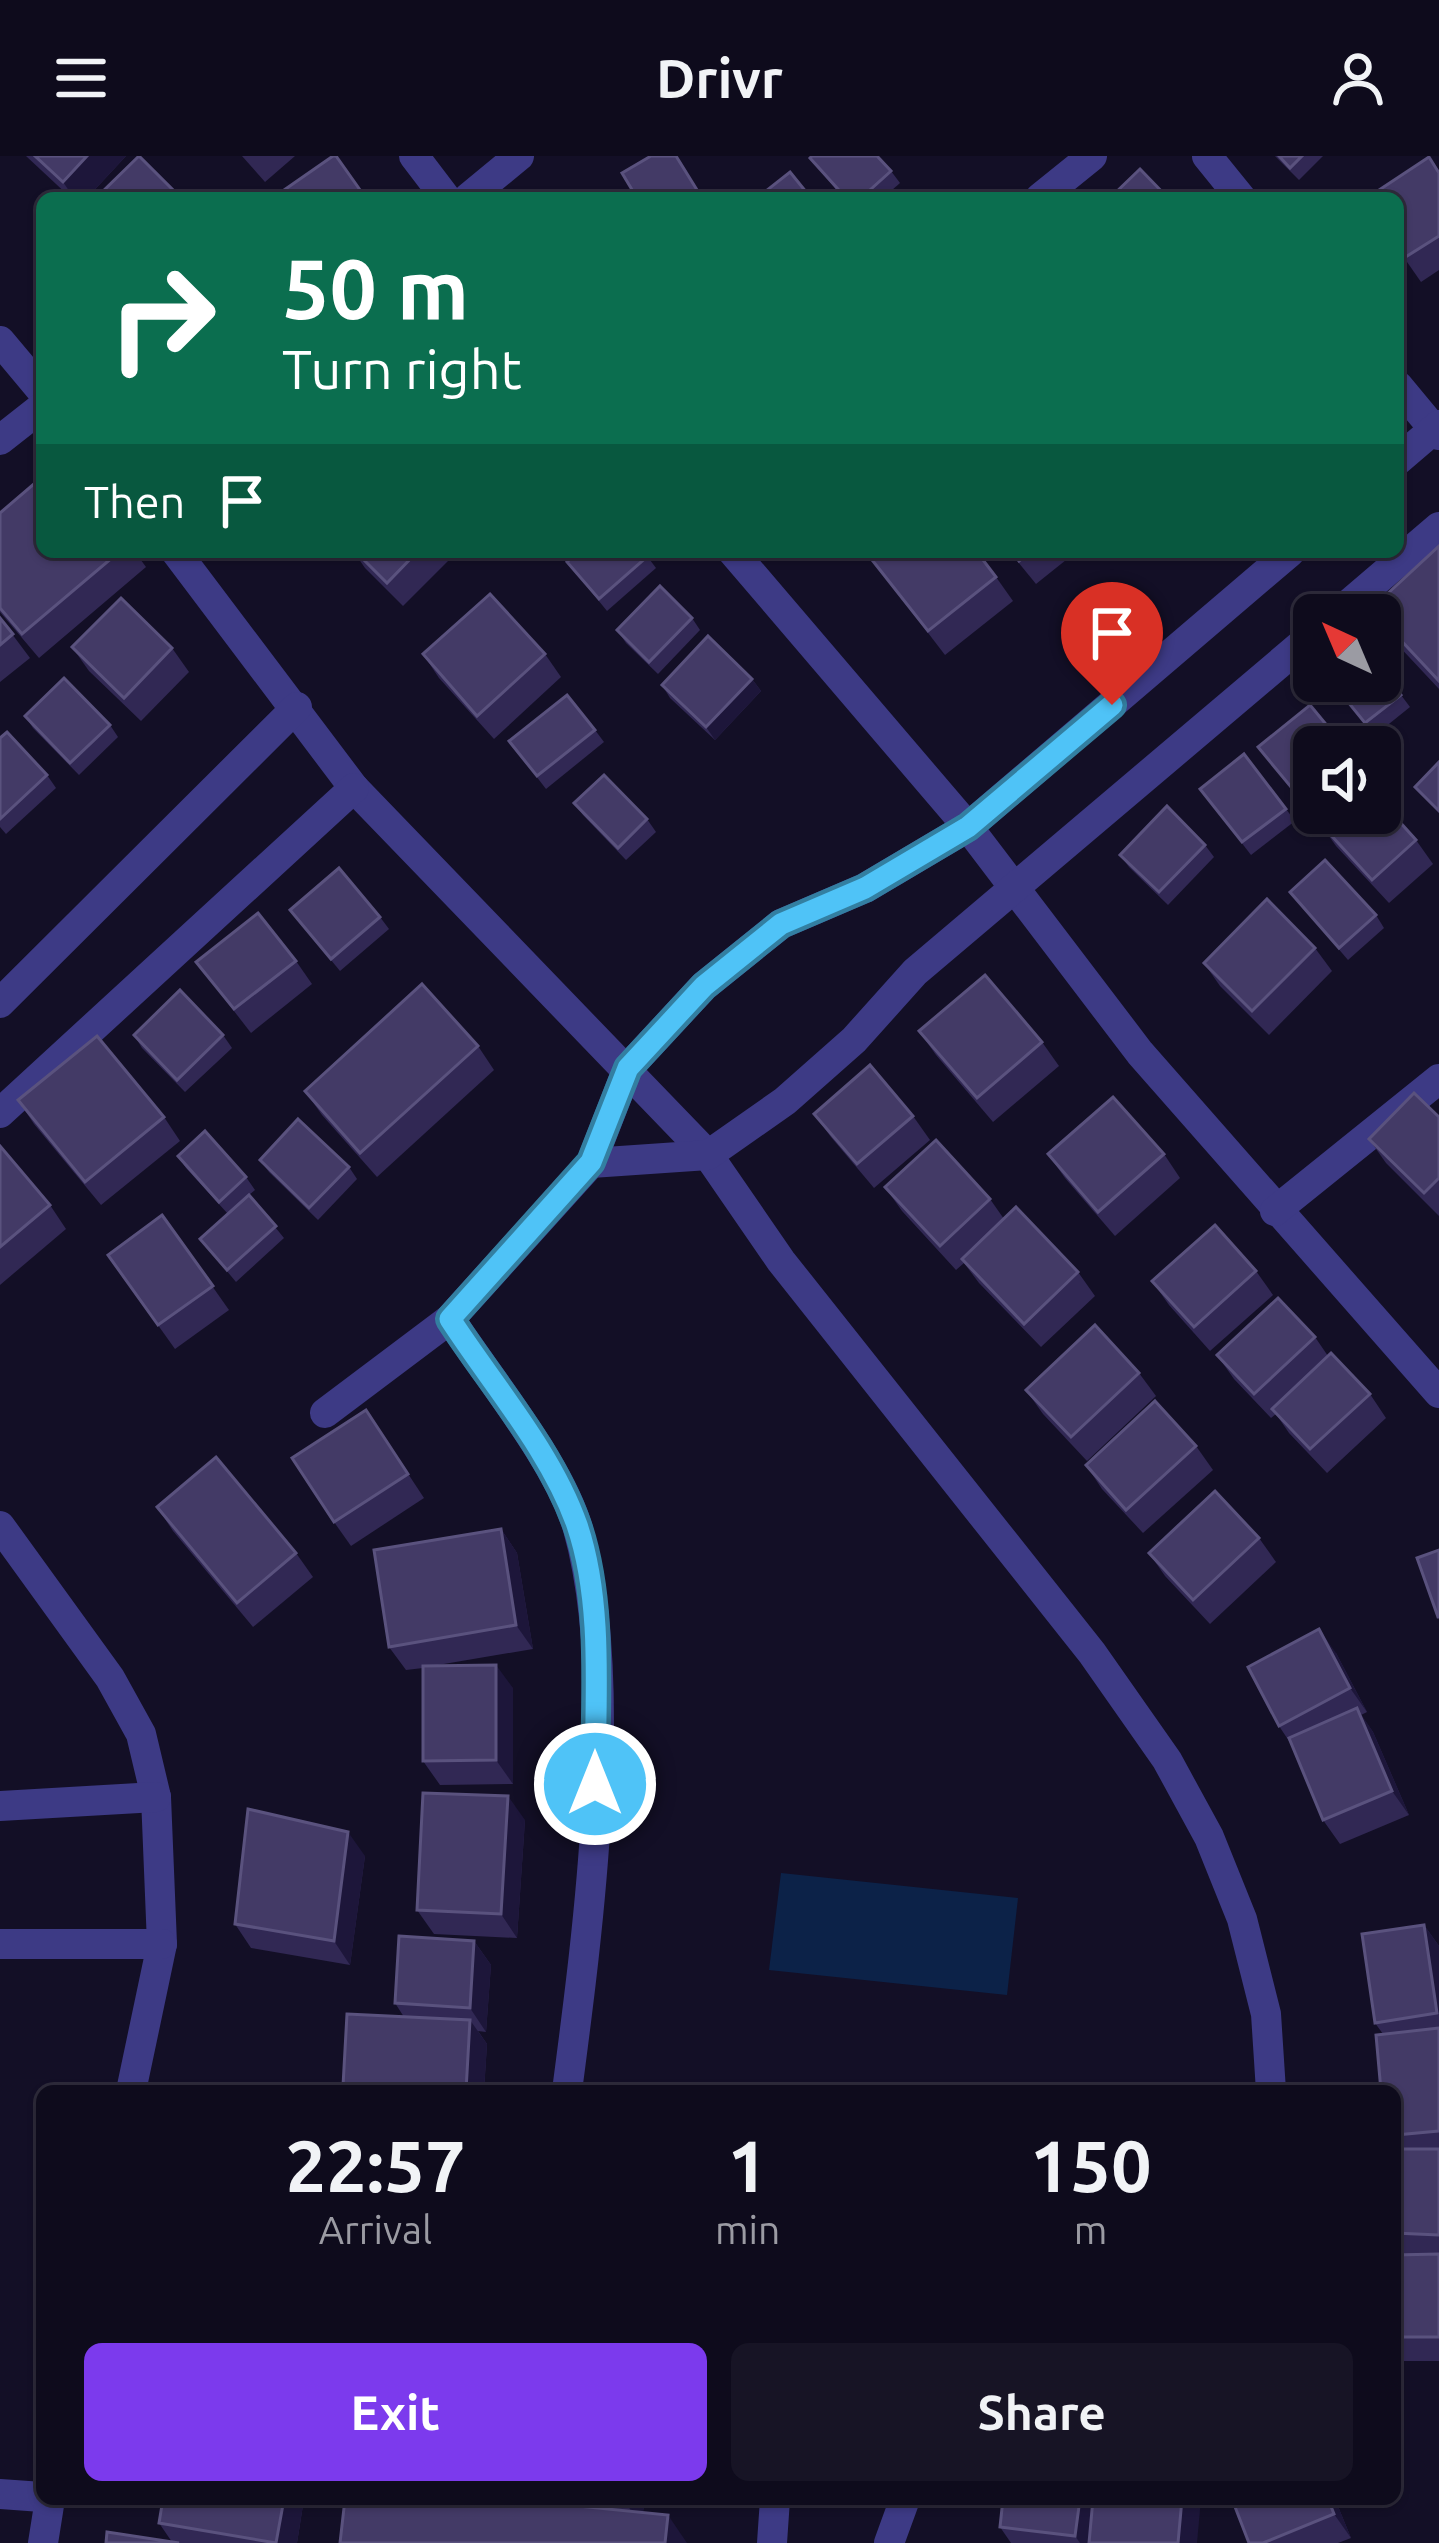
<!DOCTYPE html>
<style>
body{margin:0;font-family:Ubuntu,sans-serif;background:#171425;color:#f1f3f6;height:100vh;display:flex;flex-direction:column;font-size:45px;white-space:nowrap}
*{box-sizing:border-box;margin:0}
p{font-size:39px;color:#9b9ba3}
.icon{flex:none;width:66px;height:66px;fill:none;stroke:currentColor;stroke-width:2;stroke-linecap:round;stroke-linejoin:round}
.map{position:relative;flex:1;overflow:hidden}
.panel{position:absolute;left:36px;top:1929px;width:1365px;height:420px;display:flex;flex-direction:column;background:#0e0b1c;border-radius:18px;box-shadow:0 3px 9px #0004,0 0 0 3px #2e2b3b}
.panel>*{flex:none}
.hud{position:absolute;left:36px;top:36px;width:1368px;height:366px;border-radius:18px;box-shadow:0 3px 9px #0004,0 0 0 3px #2e2b3b;background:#0b6e4f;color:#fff;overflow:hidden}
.needle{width:78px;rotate:316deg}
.fabs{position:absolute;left:1293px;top:438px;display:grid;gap:24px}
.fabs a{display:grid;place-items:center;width:108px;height:108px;border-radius:18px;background:#0e0b1c;box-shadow:0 3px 9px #0004,0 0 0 3px #2e2b3b;font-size:60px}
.pin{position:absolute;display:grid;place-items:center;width:102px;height:102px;color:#fff;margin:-123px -51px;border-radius:50% 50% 50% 0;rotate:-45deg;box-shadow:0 0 12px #0007}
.pin .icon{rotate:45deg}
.me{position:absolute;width:132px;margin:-66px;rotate:0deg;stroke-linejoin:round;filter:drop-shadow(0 0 9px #0008)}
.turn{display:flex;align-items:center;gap:42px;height:252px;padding:0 48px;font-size:54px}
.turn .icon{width:156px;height:156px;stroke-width:2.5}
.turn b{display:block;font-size:84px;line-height:102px}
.then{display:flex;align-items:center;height:114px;padding:0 48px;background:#0003;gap:24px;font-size:45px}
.eta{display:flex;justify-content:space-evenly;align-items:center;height:204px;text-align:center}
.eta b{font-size:72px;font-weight:600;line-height:84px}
.action{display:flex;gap:24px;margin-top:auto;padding:24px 48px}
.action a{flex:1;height:138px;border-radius:18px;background:#7c3aed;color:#fff;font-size:48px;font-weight:600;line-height:138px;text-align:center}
.action a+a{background:#171425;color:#f1f3f6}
header{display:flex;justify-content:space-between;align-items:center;height:156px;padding:0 48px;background:#0e0b1c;font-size:54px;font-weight:600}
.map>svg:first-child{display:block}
</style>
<header><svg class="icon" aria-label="menu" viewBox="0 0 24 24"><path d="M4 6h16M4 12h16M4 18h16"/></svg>Drivr<svg class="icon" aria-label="person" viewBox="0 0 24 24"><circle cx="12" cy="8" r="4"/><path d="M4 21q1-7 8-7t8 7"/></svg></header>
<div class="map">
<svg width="1439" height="2387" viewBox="0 0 1439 2387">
<rect width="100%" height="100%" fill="#130f26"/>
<path fill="#0c2248" d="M781 1717 1018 1742 1007 1839 769 1814Z"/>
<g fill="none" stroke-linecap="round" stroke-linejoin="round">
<g stroke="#3d3a85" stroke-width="30">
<path d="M414 0 446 42"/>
<path d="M1207 0 1241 42"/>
<path d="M468 42 519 0"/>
<path d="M1040 42 1092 0"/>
<path d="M0 185 42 235"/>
<path d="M1398 230 1439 279"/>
<path d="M0 284 42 251"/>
<path d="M1398 304 1439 269"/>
<path d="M176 396 354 632 708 999 781 1105 1092 1497 1167 1604 1209 1681 1242 1763 1266 1858 1271 1935"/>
<path d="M733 396 968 671 1140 897 1439 1237"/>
<path d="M1336 459 1439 371"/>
<path d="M0 847 297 551"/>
<path d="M0 957 354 632"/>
<path d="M591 1007 708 999 785 945 854 884 915 816 1314 478"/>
<path d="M1275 1055 1439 923"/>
<path d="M450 1163C488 1221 560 1309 578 1373 621 1527 588 1776 567 1935"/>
<path d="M325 1257 450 1163 591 1007 628 912 704 830 781 768 865 732 968 671 1290 396"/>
<path d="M0 1370 110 1522 141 1578 156 1641 162 1788 131 1935"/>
<path d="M0 1650 156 1641"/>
<path d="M0 1788H162"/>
<path d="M0 2338 42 2341"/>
<path d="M43 2387 50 2343"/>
<path d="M772 2387 775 2343"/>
<path d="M889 2387 905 2343"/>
</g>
</g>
<g fill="#312854">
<path d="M26 0H126L87 42H71Z"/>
<path d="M242 0H295L265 26Z"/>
<path d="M1275 0H1323L1299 24Z"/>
<path d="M810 2 891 15 900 27 883 42H843Z"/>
<path d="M1439 15V114L1421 126 1398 93Z"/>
<path d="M0 357 42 396H135L146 411 39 502 0 456Z"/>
<path d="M1439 390V533L1395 486 1380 465V459H1376L1371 453Z"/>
<path d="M354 396H457L403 450 365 412Z"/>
<path d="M644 396 656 412 607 455 567 406Z"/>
<path d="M1010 396H1076L1036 428Z"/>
<path d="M869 400 996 421 1013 445 945 499Z"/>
<path d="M0 462 30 502 0 526Z"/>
<path d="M692 462 700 474 658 518 626 487 617 474Z"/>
<path d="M72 491 172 492 189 516 141 565 89 515Z"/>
<path d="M423 498H545L561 521 494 583 439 522Z"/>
<path d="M752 523 761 535 715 584 670 542 662 529Z"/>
<path d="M1331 525 1401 539 1410 551 1374 580Z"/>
<path d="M1310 549 1344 591H1314V632L1300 644 1258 591Z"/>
<path d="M25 560 110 569 118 581 79 619 33 572Z"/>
<path d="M595 574 604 586 546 633 509 585Z"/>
<path d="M0 582 47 619 56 632 6 678 0 671Z"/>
<path d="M1200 633 1286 653 1295 665 1251 699Z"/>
<path d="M574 647 647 663 656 676 626 704 583 659Z"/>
<path d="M1319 666 1416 684 1433 708 1389 747 1336 690Z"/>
<path d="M1205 689 1214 701 1168 749 1129 711 1120 699Z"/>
<path d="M1290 736 1376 759 1384 772 1348 804Z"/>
<path d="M290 754 380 761 389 773 340 815Z"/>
<path d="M1315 792 1332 815 1269 879 1220 830 1204 807Z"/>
<path d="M296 805 312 828 251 877 196 806Z"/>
<path d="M919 875 1042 886 1059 910 993 966 936 899Z"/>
<path d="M134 879H223L232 892 185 936 142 892Z"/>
<path d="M478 890 494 914 377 1021 322 959 305 935Z"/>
<path d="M18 944 164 961 180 985 101 1049 34 968Z"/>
<path d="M814 958 913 960 930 984 874 1032 831 981Z"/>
<path d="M1439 961V1060L1386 1007 1369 983Z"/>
<path d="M0 990 50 1049 66 1073 0 1129Z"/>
<path d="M1048 998H1164L1180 1022 1115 1080 1065 1022Z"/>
<path d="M178 1000 246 1021 255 1034 249 1039 284 1082 236 1126 200 1083 228 1058 186 1012Z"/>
<path d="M260 1004 349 1011 357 1023 318 1064 269 1016Z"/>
<path d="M885 1031 990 1043 1004 1063 1078 1116 1095 1140 1041 1191 979 1127 964 1107 956 1114 902 1055Z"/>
<path d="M162 1059 229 1154 175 1193 108 1099Z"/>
<path d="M1256 1115 1273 1139 1210 1195 1169 1149 1152 1125Z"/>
<path d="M1315 1181 1328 1200 1370 1238 1386 1262 1327 1317 1289 1277 1276 1258 1271 1262 1234 1223 1217 1199Z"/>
<path d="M1139 1217 1156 1240 1087 1305 1043 1258 1026 1234Z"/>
<path d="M366 1254 424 1342 351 1390 334 1366Z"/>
<path d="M1196 1290 1213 1314 1143 1377 1102 1333 1086 1309Z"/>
<path d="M157 1351 296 1397 313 1421 253 1471 173 1375Z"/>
<path d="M501 1373 517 1397 533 1493 432 1510 513 1532V1628L440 1629 423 1605V1512L406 1514 389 1491Z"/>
<path d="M1259 1382 1276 1406 1210 1468 1165 1420 1149 1397Z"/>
<path d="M1336 1497 1367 1556 1361 1559 1373 1576 1409 1659 1340 1688 1323 1664 1291 1588 1279 1570Z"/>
<path d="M525 1664 517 1782 434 1778 417 1754Z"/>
<path d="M365 1700 350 1809 251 1792 235 1768Z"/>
<path d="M1424 1769 1439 1790V2205H1395V2099H1397L1395 2096V1935L1383 1878 1375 1867Z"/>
<path d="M474 1785 491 1809 486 1876 478 1875 487 1888 484 1935H347L343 1930 404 1861 395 1847Z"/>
<path d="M304 2343 297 2387H106L172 2386 159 2367Z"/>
<path d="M345 2343H645L643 2356Z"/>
<path d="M1232 2343H1335L1351 2382 1338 2387H1249Z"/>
<path d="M1000 2371 1197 2387H1011Z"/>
</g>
<g fill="#1d163a">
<path d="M87 0H126L87 42H74L63 26Z"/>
<path d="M752 523 761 535 715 584 706 571Z"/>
<path d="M501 1373 517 1397 533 1493 516 1469Z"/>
<path d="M1319 1473 1336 1497 1367 1556 1350 1532Z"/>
<path d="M496 1509 513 1532V1628L496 1604Z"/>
<path d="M1357 1552 1373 1576 1409 1659 1392 1635Z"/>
<path d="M508 1640 525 1664 517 1782 501 1758Z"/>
<path d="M348 1676 365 1700 350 1809 334 1785Z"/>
<path d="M1424 1769 1439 1790V1859L1437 1857Z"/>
<path d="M474 1785 491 1809 486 1876 470 1852Z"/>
<path d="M470 1864 487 1888 484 1935H466Z"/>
<path d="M284 2343H304L297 2387H276Z"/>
<path d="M623 2343H645L641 2369Z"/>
<path d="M1080 2343H1099L1094 2387H1080L1075 2380Z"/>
<path d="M1182 2343H1201L1197 2387H1178Z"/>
<path d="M1328 2343H1335L1351 2382 1334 2358Z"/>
<path d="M668 2359 687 2387H665Z"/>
</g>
<g fill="#433a66" stroke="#5a527e" stroke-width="3">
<path d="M35 0H87L63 26Z"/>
<path d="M139 0 176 37 170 42H96Z"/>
<path d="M333 0H336L365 41H274Z"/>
<path d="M651 0H676L702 42H637L622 17Z"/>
<path d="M812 0H877L891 15 861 42H846L810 2Z"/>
<path d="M1279 0H1302L1290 12Z"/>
<path d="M1429 1 1439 17V80L1404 102 1398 93V42H1367Z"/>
<path d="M1140 13 1168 42H1110Z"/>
<path d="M790 16 811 42H757Z"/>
<path d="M42 321V396H119L22 478 0 452V357Z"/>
<path d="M1439 390V525L1380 462V459H1377L1371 453Z"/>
<path d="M356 396H417L387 427Z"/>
<path d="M578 396H644L648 400 599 443 567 406Z"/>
<path d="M875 396H977L996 421 928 475 869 400Z"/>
<path d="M1012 396H1030L1019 405Z"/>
<path d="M660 430 692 462 649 506 617 474Z"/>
<path d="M490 438 545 498 477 560 423 498Z"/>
<path d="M121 442 172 492 124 542 72 491Z"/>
<path d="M0 462 13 478 0 489Z"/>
<path d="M708 480 752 523 706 571 662 529Z"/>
<path d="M1380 512 1401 539 1365 567 1331 525H1380Z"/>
<path d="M64 522 110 569 70 607 25 560Z"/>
<path d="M567 539 595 574 537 620 509 585Z"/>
<path d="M1310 549 1343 589 1340 591H1314V613L1291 631 1258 591Z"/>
<path d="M7 576 47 619 0 663V582Z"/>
<path d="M1244 598 1286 653 1242 686 1200 633Z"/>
<path d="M1439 606V655L1415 631Z"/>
<path d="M604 619 647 663 618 692 574 647Z"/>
<path d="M1380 644 1416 684 1372 724 1319 666 1329 657H1380Z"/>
<path d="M1167 650 1205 689 1159 736 1120 699Z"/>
<path d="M1325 704 1376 759 1339 792 1290 736Z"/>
<path d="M339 712 380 761 331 803 290 754Z"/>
<path d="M1267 743 1315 792 1252 855 1204 807Z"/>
<path d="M258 757 296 805 234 853 196 806Z"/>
<path d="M985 819 1042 886 977 942 919 875Z"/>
<path d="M422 828 478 890 360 997 305 935Z"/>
<path d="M180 834 223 879 177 924 134 879Z"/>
<path d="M97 880 164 961 85 1026 18 944Z"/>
<path d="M870 909 913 960 857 1008 814 958Z"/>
<path d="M1414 937 1439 961V1022L1424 1037 1369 983Z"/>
<path d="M1113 941 1164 998 1098 1056 1048 998Z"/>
<path d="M298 963 349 1011 309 1052 260 1004Z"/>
<path d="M205 975 246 1021 219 1046 178 1000Z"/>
<path d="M936 984 990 1043 940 1090 885 1031Z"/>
<path d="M0 990 50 1049 0 1091Z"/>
<path d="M249 1039 276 1070 227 1114 200 1083Z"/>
<path d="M1016 1051 1078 1116 1024 1168 962 1103Z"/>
<path d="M162 1059 213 1130 158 1169 108 1099Z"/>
<path d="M1215 1069 1256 1115 1194 1171 1152 1125Z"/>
<path d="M1278 1142 1315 1181 1254 1238 1217 1199Z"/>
<path d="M1095 1169 1139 1217 1071 1281 1026 1234Z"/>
<path d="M1331 1197 1370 1238 1310 1293 1272 1253Z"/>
<path d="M1155 1245 1196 1290 1126 1354 1086 1309Z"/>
<path d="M366 1254 408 1318 334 1366 292 1302Z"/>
<path d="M216 1301 296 1397 237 1447 157 1351Z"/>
<path d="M1215 1335 1259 1382 1193 1444 1149 1397Z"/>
<path d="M501 1373 516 1469 389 1491 374 1394Z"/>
<path d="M1439 1394V1461H1438L1417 1402Z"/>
<path d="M1319 1473 1350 1532 1279 1570 1248 1511Z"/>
<path d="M496 1509V1604L423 1605V1510Z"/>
<path d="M1357 1552 1392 1635 1323 1664 1289 1582Z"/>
<path d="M423 1637 508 1640 501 1758 417 1754Z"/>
<path d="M248 1653 348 1676 334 1785 235 1768Z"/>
<path d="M1424 1769 1437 1857 1375 1867 1362 1778Z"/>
<path d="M399 1780 474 1785 470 1852 395 1847Z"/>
<path d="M347 1858 470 1864 466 1935 343 1930Z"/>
<path d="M1439 1872V1975L1395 1979V1935H1381L1376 1879Z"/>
<path d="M1395 1993H1439V2079L1395 2077Z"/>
<path d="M1439 2098V2181H1395V2099Z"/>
<path d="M163 2343H284L276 2387 159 2367Z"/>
<path d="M345 2343H508L668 2359 665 2387H340Z"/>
<path d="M1003 2343H1080L1075 2380 1000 2371Z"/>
<path d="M1093 2343H1182L1178 2387H1089Z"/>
<path d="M1232 2343H1328L1334 2358 1263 2387H1249Z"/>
<path d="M107 2376 179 2387H106Z"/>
</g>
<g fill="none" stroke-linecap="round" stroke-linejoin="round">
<g stroke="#337fa1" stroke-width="30">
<path id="route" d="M595 1628C595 1545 604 1448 577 1369 551 1295 492 1228 450 1163L591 1006 628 912 704 830 781 768 865 732 968 671 1112 549"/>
</g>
<use href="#route" stroke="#4fc3f7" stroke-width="21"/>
</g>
</svg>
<div class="fabs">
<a><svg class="needle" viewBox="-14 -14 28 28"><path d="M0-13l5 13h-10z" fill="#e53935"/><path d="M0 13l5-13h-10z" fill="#9b9ba3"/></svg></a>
<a><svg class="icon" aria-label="sound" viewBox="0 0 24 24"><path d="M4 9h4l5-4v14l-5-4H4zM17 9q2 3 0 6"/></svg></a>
</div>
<div class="pin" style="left:1112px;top:549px;background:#d93025"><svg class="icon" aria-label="arrive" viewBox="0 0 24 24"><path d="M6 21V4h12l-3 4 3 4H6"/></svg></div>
<svg class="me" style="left:595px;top:1628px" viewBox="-20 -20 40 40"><circle r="17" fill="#4fc3f7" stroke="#fff" stroke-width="3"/><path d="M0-11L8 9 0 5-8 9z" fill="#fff"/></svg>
<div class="hud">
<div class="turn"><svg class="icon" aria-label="right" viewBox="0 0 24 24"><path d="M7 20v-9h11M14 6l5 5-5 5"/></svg><div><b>50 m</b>Turn right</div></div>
<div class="then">Then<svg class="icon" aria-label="arrive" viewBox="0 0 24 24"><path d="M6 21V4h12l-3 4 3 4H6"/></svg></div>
</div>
<section class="panel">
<div class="eta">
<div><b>22:57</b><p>Arrival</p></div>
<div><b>1</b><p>min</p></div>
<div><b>150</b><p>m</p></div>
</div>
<div class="action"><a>Exit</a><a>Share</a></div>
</section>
</div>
